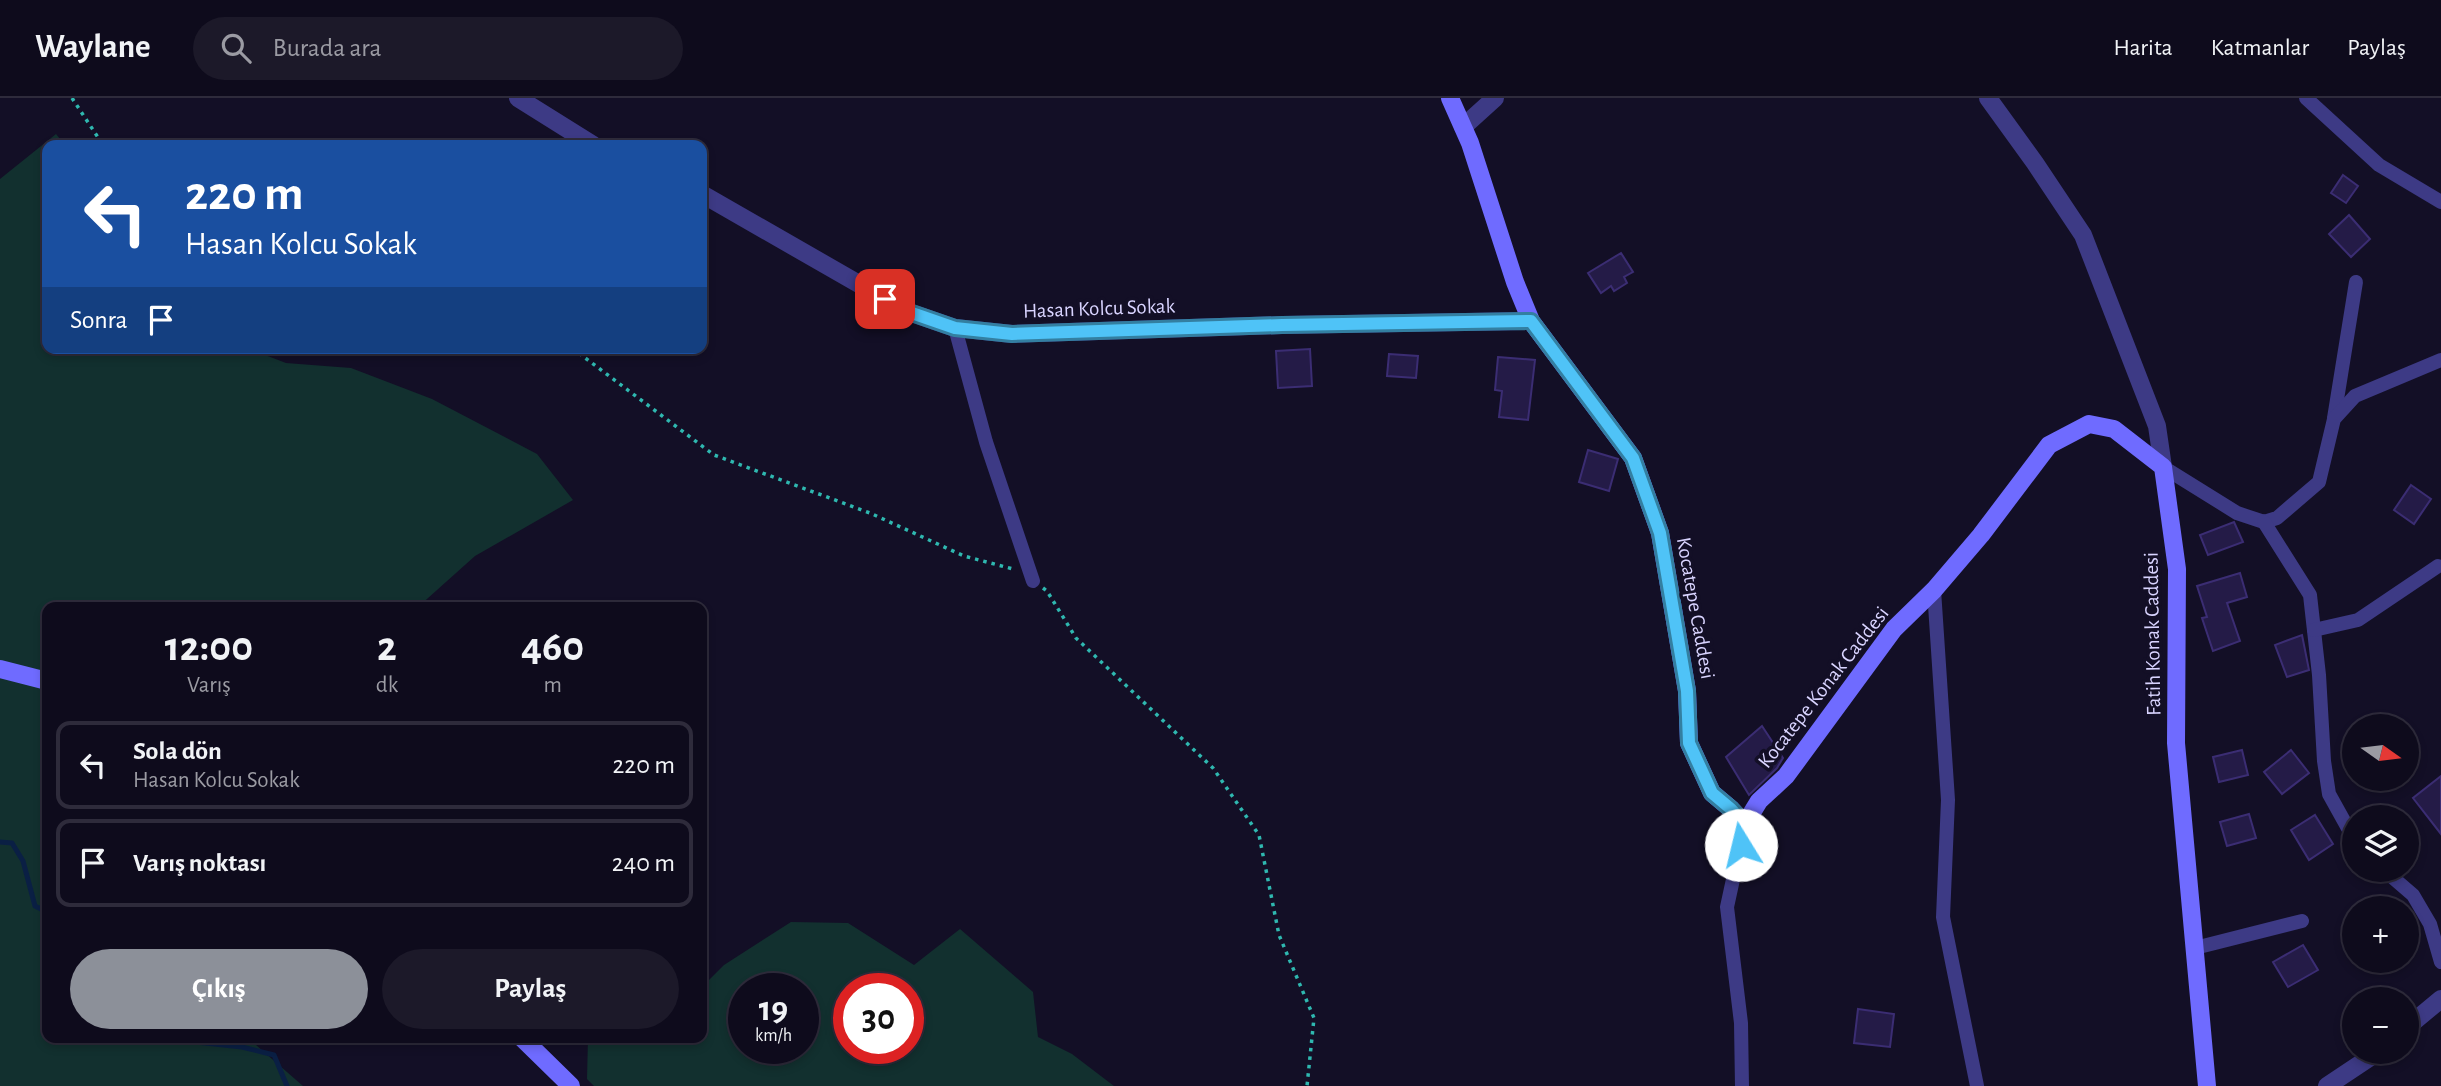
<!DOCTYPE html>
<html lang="tr">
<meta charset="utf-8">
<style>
body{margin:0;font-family:"Alegreya Sans",sans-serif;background:#1c1929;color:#f1f3f6;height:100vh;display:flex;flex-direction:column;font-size:26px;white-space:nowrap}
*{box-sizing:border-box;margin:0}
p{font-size:23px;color:#9b9ba3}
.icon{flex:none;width:38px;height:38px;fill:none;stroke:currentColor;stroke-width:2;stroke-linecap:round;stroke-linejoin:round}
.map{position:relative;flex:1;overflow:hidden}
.panel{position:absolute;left:42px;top:504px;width:665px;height:441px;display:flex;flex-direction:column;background:#0e0b1c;border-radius:14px;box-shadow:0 4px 10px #0003,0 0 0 2px #2e2b3b}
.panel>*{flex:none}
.hud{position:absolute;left:42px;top:42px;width:665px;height:214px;border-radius:14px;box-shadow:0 4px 10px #0003,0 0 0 2px #2e2b3b;background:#1a4fa0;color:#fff;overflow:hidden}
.needle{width:46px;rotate:104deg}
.fabs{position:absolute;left:2342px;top:616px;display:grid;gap:14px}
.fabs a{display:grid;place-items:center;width:77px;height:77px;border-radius:50%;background:#0e0b1c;box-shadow:0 4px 10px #0003,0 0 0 2px #2e2b3b;font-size:35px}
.speed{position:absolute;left:728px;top:875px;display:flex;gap:14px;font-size:35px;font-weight:700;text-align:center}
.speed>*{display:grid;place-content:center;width:91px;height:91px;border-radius:50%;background:#0e0b1c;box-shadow:0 4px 10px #0003,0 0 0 2px #2e2b3b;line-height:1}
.speed small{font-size:18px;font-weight:400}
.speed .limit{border:10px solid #d22;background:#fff;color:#111}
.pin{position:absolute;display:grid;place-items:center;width:60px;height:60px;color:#fff;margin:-30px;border-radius:14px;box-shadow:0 4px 10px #0006}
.me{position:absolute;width:77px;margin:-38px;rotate:351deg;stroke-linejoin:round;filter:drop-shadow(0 0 5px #0008)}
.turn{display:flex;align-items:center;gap:24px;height:147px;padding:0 28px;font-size:32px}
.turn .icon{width:91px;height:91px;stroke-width:2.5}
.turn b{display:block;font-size:49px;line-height:60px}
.then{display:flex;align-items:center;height:66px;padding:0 28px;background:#0003;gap:14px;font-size:26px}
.eta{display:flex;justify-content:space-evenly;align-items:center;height:119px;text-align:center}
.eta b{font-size:42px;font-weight:600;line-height:49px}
.cta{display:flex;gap:14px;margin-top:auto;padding:14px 28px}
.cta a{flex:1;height:80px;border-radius:42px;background:#8c9099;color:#fff;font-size:28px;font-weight:600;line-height:80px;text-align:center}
.cta a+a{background:#1c1929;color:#f1f3f6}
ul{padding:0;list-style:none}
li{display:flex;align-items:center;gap:21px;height:88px;margin:0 14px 10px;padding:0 14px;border:4px solid #2e2b3b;border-radius:14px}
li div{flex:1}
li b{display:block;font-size:26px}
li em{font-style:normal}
header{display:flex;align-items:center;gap:42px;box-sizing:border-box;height:98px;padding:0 35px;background:#0e0b1c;border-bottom:2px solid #2e2b3b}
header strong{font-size:33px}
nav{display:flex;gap:38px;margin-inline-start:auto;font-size:24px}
.search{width:490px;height:63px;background:#1c1929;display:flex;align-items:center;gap:18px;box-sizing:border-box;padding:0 24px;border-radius:38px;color:#9b9ba3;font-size:26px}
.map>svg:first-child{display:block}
</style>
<header>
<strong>Waylane</strong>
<div class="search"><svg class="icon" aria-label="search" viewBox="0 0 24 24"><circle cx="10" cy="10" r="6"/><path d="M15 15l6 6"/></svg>Burada ara</div>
<nav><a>Harita</a><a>Katmanlar</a><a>Paylaş</a></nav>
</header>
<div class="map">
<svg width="2441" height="988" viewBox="0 0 2441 988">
<rect width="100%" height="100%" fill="#130f26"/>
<g fill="#12302f" fill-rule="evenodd">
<path d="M56 36 65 47H47V250H247L286 265 351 270 432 301 537 356 573 402 475 458 418 509H47V940H248L303 988H0V81Z"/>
<path d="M791 824 848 825 914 867 960 831 1033 894 1038 939 1072 956 1114 988H594L587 981 588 940H702V889L724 867ZM744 891H803V950H744ZM849 891H908V950H849Z"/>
</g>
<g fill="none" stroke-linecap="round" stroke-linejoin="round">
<g stroke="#0a1f44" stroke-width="5">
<path d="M0 744 12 745 23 763 35 808 47 814"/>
<path d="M191 940 196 944 242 949 274 957 287 988"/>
</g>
</g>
<g fill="#241b47" stroke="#3b2d73" stroke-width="2">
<path d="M2343 77 2358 88 2346 105 2331 95Z"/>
<path d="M2349 117 2370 141 2351 159 2329 136Z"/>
<path d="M1621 155 1633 174 1624 179 1627 185 1614 193 1611 188 1601 195 1588 175Z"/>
<path d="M1310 251 1312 288 1278 290 1276 253Z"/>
<path d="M1389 256 1418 258 1416 280 1387 278Z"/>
<path d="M1498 259 1535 262 1528 322 1499 319 1502 293 1495 292Z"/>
<path d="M1588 352 1618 361 1609 393 1579 384Z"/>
<path d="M2411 387 2431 401 2414 426 2394 412Z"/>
<path d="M2234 424 2243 444 2208 457 2200 437Z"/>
<path d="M2240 475 2247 499 2227 505 2240 543 2213 553 2202 520 2207 519 2197 488Z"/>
<path d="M2302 537 2309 572 2287 579 2275 547Z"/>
<path d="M1762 628 1783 660 1777 670 1749 697 1726 659Z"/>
<path d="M2242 652 2248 677 2219 684 2213 659Z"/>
<path d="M2291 652 2309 675 2282 696 2264 674Z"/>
<path d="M2441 678V736L2413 700Z"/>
<path d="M2249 716 2256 740 2227 748 2220 724Z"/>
<path d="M2315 717 2333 746 2309 762 2291 732Z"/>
<path d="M2303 847 2318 872 2288 889 2273 864Z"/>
<path d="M1858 911 1894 916 1890 949 1854 945Z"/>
</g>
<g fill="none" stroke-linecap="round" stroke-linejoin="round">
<g stroke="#2fb8b0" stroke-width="3.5" stroke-dasharray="3.5 5" stroke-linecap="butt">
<path d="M72 0 103 47"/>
<path d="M572 250 714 357 870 415 964 458 1013 471"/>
<path d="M1043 490 1047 493 1076 540 1213 670 1259 737 1279 837 1314 920 1307 988"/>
</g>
<g stroke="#3d3a85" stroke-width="14">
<path d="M2306 0 2379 67 2441 104"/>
<path d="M955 230 986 344 1033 483"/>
<path d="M2334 320 2356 184"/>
<path d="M2163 369 2237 415 2264 424 2277 420 2319 384 2334 321 2355 298 2441 262"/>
<path d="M2264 424 2310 497 2319 577 2324 663 2329 696 2354 741"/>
<path d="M1934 492 1948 702 1943 819 1977 988"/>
<path d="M2314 532 2358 522 2438 468"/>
<path d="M2384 772 2413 797 2430 826 2441 864"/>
<path d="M2195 850 2302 823"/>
<path d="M1742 988 1741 925 1727 809 1745 726"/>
</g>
<g stroke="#3d3a85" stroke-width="18">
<path d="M518 0 593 47"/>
<path d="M1988 0 2035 65 2083 137 2157 328 2163 369"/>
<path d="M1463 29 1495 0"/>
<path d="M702 96 906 213 955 230 1012 236 1282 227 1531 223"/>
<path d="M2406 930 2441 901"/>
<path d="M2327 988 2378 954"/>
</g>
<g stroke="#6f6bff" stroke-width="18">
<path d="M1450 0 1470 45 1515 184 1531 223 1633 360 1660 435 1687 593 1689 645 1712 695 1731 711 1745 726 1759 703 1786 678 1894 531 1934 492 1981 437 2049 347 2089 326 2114 331 2163 369 2177 471 2176 645 2207 988"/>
<path d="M0 571 47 583"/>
<path d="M522 940 571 988"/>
</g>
</g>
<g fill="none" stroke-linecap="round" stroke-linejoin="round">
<g stroke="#337fa1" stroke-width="18">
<path id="route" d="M885 201 906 213 955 230 1012 236 1282 227 1531 223 1633 360 1660 435 1687 593 1689 645 1712 695 1731 711 1745 726 1741 747"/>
</g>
<use href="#route" stroke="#4fc3f7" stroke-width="12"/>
</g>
<g text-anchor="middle" stroke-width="7" stroke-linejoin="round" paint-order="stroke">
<g font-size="21" fill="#d9d4ff" stroke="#130f26">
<text transform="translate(1099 210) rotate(-2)" y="7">Hasan Kolcu Sokak</text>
<text transform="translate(1696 510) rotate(80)" y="7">Kocatepe Caddesi</text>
<text transform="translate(2152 536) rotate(-91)" y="7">Fatih Konak Caddesi</text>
<text transform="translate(1823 589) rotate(-52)" y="7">Kocatepe Konak Caddesi</text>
</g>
</g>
</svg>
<div class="fabs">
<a><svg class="needle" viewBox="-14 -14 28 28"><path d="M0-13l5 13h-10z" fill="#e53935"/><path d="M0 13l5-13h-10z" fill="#9b9ba3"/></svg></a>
<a><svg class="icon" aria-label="layers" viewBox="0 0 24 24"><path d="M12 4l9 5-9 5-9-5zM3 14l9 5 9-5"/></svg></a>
<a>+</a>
<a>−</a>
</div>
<div class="speed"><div>19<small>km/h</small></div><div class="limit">30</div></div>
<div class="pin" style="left:885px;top:201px;background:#d93025"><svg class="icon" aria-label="arrive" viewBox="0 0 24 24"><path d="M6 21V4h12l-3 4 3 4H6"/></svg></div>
<svg class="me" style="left:1741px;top:747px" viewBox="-20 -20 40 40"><circle r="19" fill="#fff"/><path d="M0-13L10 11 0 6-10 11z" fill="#4fc3f7"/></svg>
<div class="hud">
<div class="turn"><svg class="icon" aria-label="left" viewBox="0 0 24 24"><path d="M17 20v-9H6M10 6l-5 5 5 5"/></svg><div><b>220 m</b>Hasan Kolcu Sokak</div></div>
<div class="then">Sonra<svg class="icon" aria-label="arrive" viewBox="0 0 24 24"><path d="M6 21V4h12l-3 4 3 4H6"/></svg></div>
</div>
<section class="panel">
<div class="eta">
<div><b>12:00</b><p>Varış</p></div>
<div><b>2</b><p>dk</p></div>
<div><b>460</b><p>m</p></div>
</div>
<ul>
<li><svg class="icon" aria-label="left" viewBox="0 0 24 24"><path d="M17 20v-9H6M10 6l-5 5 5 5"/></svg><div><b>Sola dön</b><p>Hasan Kolcu Sokak</p></div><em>220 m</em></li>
<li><svg class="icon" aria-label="arrive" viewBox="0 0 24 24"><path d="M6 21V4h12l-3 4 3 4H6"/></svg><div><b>Varış noktası</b></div><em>240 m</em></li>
</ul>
<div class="cta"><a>Çıkış</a><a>Paylaş</a></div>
</section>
</div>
